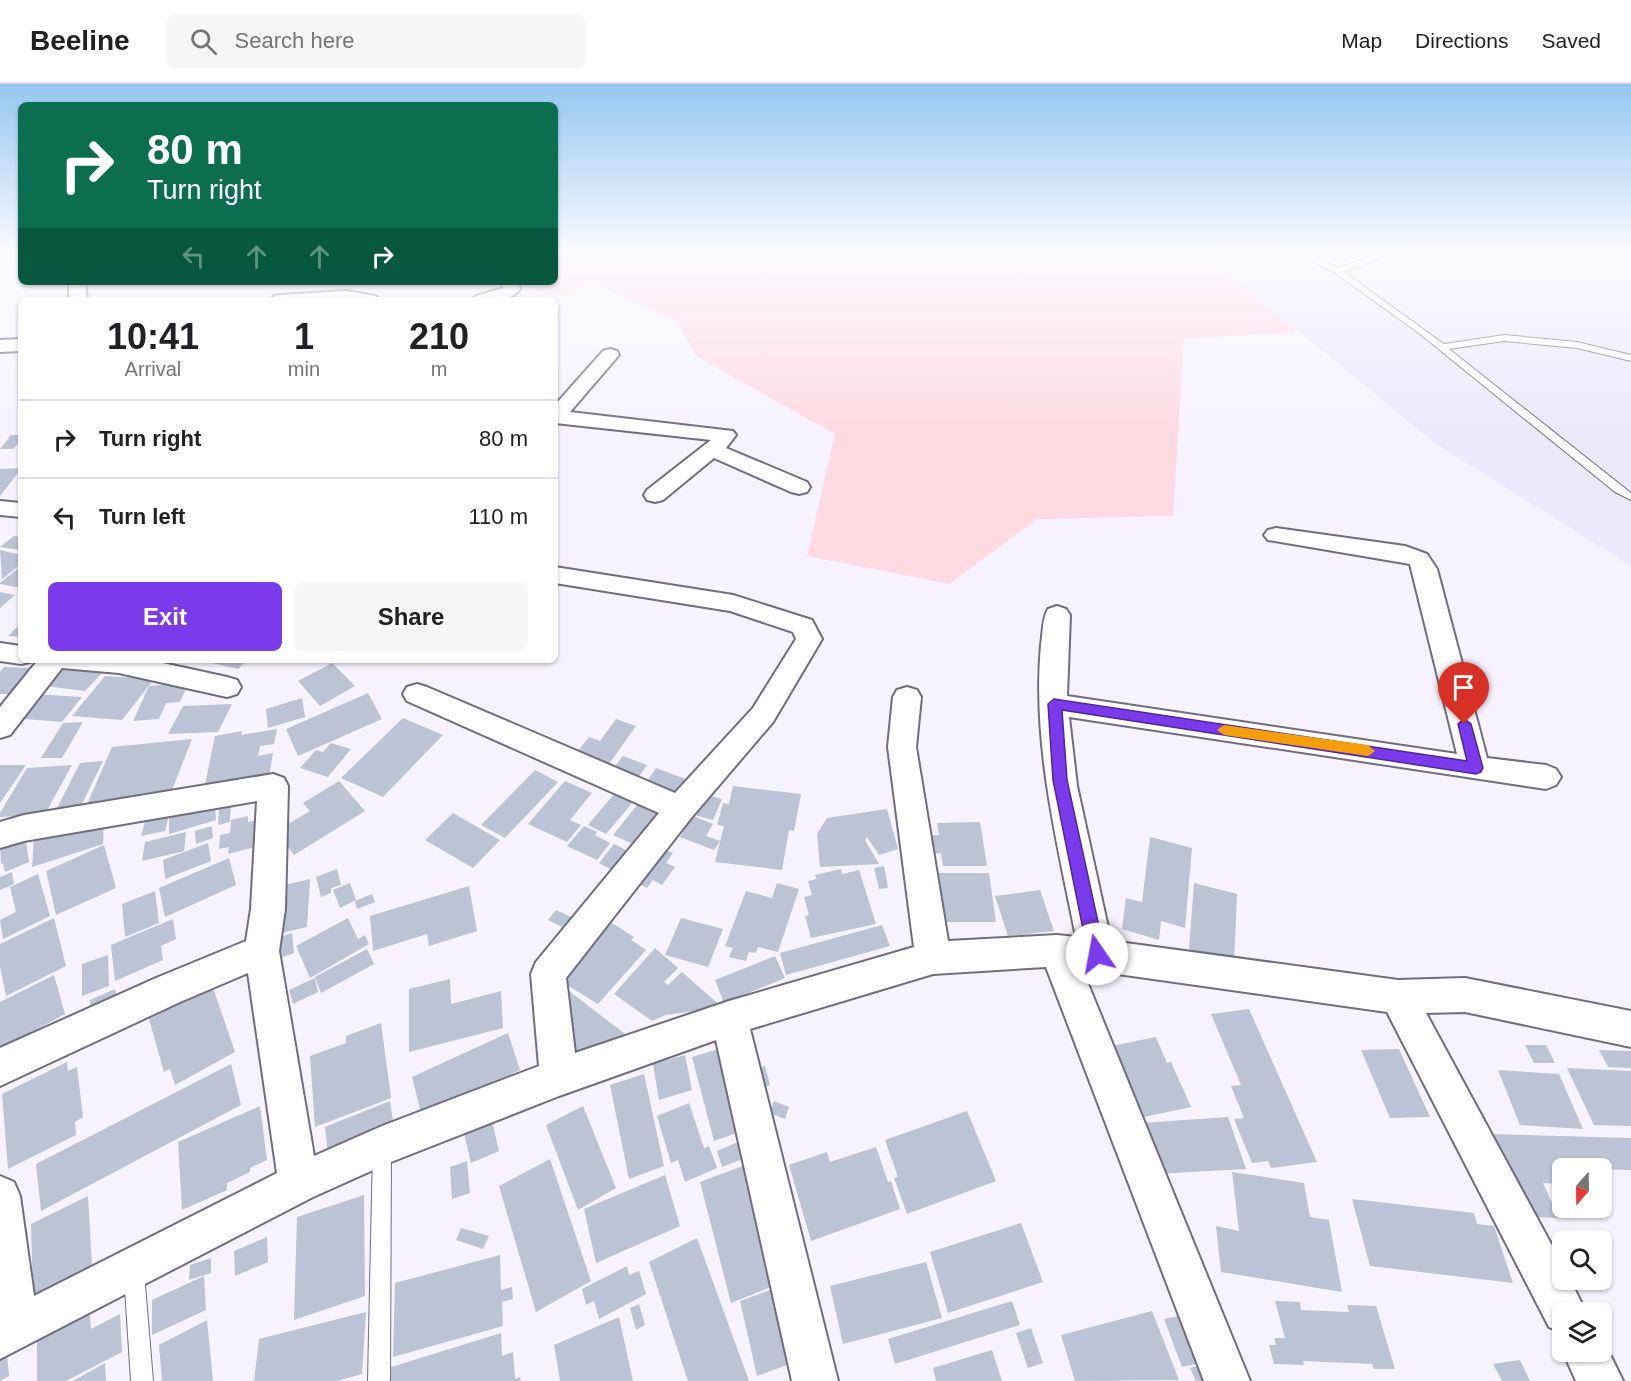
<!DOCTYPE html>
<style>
body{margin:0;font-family:Arial,sans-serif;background:#f6f6f6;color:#202124;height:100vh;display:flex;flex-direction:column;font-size:22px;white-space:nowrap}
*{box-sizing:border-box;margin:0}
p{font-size:20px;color:#757577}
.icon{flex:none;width:33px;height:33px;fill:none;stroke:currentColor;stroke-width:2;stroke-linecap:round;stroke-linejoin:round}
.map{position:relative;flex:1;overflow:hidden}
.drawer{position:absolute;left:18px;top:213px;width:540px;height:366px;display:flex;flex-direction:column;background:#fff;border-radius:9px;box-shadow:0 2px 4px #0004}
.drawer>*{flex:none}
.guide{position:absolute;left:18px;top:18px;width:540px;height:183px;border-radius:9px;box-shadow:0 2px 4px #0004;background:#0b6e4f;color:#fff;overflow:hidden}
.needle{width:39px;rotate:200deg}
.tools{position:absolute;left:1552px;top:1074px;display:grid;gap:12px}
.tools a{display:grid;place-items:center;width:60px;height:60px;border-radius:9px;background:#fff;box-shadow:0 2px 4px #0004;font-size:30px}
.pin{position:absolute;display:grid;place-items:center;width:51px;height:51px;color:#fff;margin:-62px -26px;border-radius:50% 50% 50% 0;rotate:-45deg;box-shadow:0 0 6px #0007}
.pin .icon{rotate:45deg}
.me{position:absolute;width:66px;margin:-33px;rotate:348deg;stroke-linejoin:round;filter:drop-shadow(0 0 4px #0008)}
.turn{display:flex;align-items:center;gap:21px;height:126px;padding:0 30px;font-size:27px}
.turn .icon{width:78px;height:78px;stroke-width:2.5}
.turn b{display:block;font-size:42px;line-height:51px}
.lanes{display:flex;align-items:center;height:57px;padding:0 30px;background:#0003;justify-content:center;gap:30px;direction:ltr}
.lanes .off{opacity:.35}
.eta{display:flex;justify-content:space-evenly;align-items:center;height:102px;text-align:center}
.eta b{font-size:36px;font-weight:600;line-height:42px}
.primary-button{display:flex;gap:12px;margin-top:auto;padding:12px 30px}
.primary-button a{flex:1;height:69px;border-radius:9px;background:#7c3aed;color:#fff;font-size:24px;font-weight:600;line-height:69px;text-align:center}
.primary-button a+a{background:#f6f6f6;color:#202124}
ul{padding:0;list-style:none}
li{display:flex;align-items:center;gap:18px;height:78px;padding:0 30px;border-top:2px solid #e0e0e0}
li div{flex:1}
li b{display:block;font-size:22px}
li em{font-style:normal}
header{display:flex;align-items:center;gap:36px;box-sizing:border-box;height:84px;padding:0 30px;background:#fff;border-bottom:2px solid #e0e0e0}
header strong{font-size:28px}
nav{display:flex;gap:33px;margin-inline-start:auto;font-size:21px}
.search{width:420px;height:54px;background:#f6f6f6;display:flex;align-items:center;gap:15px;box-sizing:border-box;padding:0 21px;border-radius:9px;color:#757577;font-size:22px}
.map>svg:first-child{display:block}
</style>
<header>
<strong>Beeline</strong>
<div class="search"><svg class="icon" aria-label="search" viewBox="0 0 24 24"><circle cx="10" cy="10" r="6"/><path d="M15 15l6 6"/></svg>Search here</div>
<nav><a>Map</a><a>Directions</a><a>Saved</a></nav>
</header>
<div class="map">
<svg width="1631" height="1297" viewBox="0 0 1631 1297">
<rect width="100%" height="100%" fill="#f6f3ff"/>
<path fill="#ede8fc" d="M1201 167H1631V482L1436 360Z"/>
<path fill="#fedae2" d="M555 167H1201L1298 248 1184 255 1173 432 1037 435 949 500 807 472 835 350 696 272 678 238 592 198 570 212 551 211 524 202 523 198H555Z"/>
<g fill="#bbc3d4">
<path d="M11 351H21V356L13 365H0Z"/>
<path d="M21 384V385L0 412V385Z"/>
<path d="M14 452 21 453V466L0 463Z"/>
<path d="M0 466 21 471V480L2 495Z"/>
<path d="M21 482V504L0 500V499Z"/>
<path d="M0 508 15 511 0 524Z"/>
<path d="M21 539V553L8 552Z"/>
<path d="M210 576H247L238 585 208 578Z"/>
<path d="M332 579 355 602 320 622 298 597Z"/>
<path d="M4 583 31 584 9 610H0V588Z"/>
<path d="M64 583 103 588 85 607 45 602Z"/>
<path d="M105 592 154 595 122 636 72 632Z"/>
<path d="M189 598 180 618 166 619 159 635 133 637 149 602Z"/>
<path d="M368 609 382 635 298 672 286 645Z"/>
<path d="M33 610 82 613 62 638 13 634Z"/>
<path d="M302 614 305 633 268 644 266 625Z"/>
<path d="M232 620 218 648 168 650 183 622Z"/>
<path d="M403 634 443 651 383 713 341 694Z"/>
<path d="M616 635 636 642 609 680 577 668 589 653 600 657Z"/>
<path d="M83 638 62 674H41L63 639Z"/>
<path d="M277 645 274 660 260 662 258 672 273 669 269 693 204 706 215 652 242 647 241 651Z"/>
<path d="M192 655 172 706 138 710 134 720 85 725 112 663Z"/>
<path d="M331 659 351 665 328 693 300 684 316 666 323 668Z"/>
<path d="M623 672 647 681 638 694 613 685Z"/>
<path d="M103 677 81 722 57 724 80 679Z"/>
<path d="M0 681H26L0 719Z"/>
<path d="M72 681 45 730 0 733V729L27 684Z"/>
<path d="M656 684 691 697 678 715 644 702Z"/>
<path d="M535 686 558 698 505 754 481 741Z"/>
<path d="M339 697 365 727 294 771 276 747 310 727 303 719Z"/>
<path d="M565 697 592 709 570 736 581 741 567 758 528 740Z"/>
<path d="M733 702 801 710 794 747 789 746 782 786 715 778 724 742 717 741 723 719 729 720Z"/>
<path d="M615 709 633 718 606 750 588 741Z"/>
<path d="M704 710 722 715 713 736 694 731Z"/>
<path d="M215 719 216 736 169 750V734Z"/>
<path d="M638 720 659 730 635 761 613 751Z"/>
<path d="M231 723 230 738 218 741 219 725Z"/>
<path d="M887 725 898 765 879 771 867 753 865 756 879 780 820 783 817 750 827 734Z"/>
<path d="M453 729 500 756 473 784 425 756Z"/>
<path d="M169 731 165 747 141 752 146 735Z"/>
<path d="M248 732V738L261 735 259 762 228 770 229 763 219 765 220 751 230 749 231 736Z"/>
<path d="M693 732 713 740 706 752 720 757 714 766 680 753Z"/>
<path d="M104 733 103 760 32 783 34 755Z"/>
<path d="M980 738 987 782H943L941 769 929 770 926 751H939L937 739Z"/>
<path d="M212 742 213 754 196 760 195 747Z"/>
<path d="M584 742 597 748 595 751 610 759 597 776 567 762Z"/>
<path d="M186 748 184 767 142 777 145 758Z"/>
<path d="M25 750 29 778 5 788 3 779 1 780 0 760Z"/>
<path d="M1150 753 1192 764 1185 844 1161 837 1159 856 1122 845 1126 814 1142 818Z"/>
<path d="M208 759 211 777 165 795 163 776Z"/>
<path d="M614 760 628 767 612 786 599 779Z"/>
<path d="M104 761 116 804 56 831 46 787Z"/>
<path d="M657 762 673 769 666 779 675 783 662 801 653 796 647 804 631 796Z"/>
<path d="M229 774 236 801 165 833 159 804Z"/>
<path d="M884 782 888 804 879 805 874 784Z"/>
<path d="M337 785 341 801 331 804V809L321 813 316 793Z"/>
<path d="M841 785 842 790 859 786 876 840 811 854 805 832 809 831 804 813 812 811 808 797 816 795 815 791Z"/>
<path d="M12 788 14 800 0 806V793Z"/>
<path d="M932 789H989L996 838H937Z"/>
<path d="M38 790 50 832 3 855 0 836 16 828 10 803Z"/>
<path d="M310 795 307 843 277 850 280 802Z"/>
<path d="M350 799 356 816 340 824 333 806Z"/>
<path d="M777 799 799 805 778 868 758 863 756 869 749 868 746 877 729 873 733 864 725 862 746 807 772 814Z"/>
<path d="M1194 799 1237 810 1234 878 1189 865Z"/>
<path d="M469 802 477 847 429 862 427 850 373 867 370 832Z"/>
<path d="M1040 806 1054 847 1008 852 995 812Z"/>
<path d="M155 807 159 839 125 853 122 820Z"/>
<path d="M372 810 375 818 357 825 355 817Z"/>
<path d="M556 826 573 834 566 845 548 836Z"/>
<path d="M54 834 66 882 6 912 0 883V860Z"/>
<path d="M348 834 358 855 365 851 369 860 310 894 296 862Z"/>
<path d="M681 834 723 845 708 883 665 871Z"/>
<path d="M173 835 176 855 161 862 163 876 115 897 111 861Z"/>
<path d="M612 839 634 853 631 856 646 866 598 920 559 896Z"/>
<path d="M882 841 890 862 786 891 780 869Z"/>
<path d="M292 849 294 869 275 876 273 855Z"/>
<path d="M655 864 678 884 664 898 668 901 682 888 722 923 666 931 652 937 614 910Z"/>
<path d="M367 865 374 880 321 909 315 893Z"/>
<path d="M108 871 109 902 82 912V880Z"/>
<path d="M775 872 785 894 724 919 715 896Z"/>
<path d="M54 891 65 930 0 965V918Z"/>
<path d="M315 894 318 908 293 920 289 906Z"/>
<path d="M450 895 451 920 501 907 503 944 409 968V905Z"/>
<path d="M212 901 235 968 175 1001 170 985 164 988 149 935Z"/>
<path d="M553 904 569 907 629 953 572 975Z"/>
<path d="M115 905 118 918 91 931 90 916Z"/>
<path d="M1249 925 1317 1078 1271 1084 1268 1077 1252 1079 1234 1035 1244 1034 1231 1002 1241 1001 1211 930Z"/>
<path d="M381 939 391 1014 315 1043 310 972 346 959V952Z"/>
<path d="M508 949 520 986 422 1033 412 993Z"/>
<path d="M1156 953 1167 979 1171 978 1191 1023 1144 1033 1142 1026 1129 1029 1102 964Z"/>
<path d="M1525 961H1546L1555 979H1534Z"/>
<path d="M725 963 748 1045 714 1057 692 973Z"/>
<path d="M1399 965 1430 1033 1390 1034 1361 966Z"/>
<path d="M1599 966 1631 967V984L1608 983Z"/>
<path d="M685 971 692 1006 659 1016 653 980Z"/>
<path d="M67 978 68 987 77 983 83 1033 75 1038 76 1051 8 1085 2 1010Z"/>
<path d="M231 980 241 1021 41 1127 36 1080Z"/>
<path d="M765 982 770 1001 757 1006 752 986Z"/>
<path d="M1567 984 1631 987V1042L1594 1041Z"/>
<path d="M1498 986 1559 990 1583 1045 1520 1041Z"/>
<path d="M644 990 664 1082 629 1095 610 1001Z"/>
<path d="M390 1017 394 1044 328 1071 325 1043Z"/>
<path d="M774 1017 789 1023 785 1035 769 1029Z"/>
<path d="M689 1019 704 1064 709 1062 717 1084 685 1098 678 1076 671 1079 657 1032Z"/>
<path d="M260 1022 267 1076 250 1084V1088L227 1099V1106L182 1126 178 1058Z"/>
<path d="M583 1022 616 1104 578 1126 546 1041Z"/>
<path d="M967 1027 996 1097 907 1130 894 1094 898 1093 885 1056Z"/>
<path d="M1228 1033 1246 1085 1155 1090 1141 1039Z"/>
<path d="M492 1037 499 1067 471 1079 464 1049Z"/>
<path d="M1492 1050 1631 1054V1086L1563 1084V1100L1543 1099 1559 1134 1529 1133Z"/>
<path d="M745 1055 750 1072 722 1083 717 1067Z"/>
<path d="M876 1063 888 1098 891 1097 900 1125 811 1157 789 1081 827 1068 830 1078Z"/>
<path d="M550 1075 591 1197 536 1228 499 1102Z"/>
<path d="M467 1077 470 1109 452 1115 450 1083Z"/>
<path d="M748 1080 781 1199 731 1219 700 1098Z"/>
<path d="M1232 1088 1304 1099 1310 1133 1329 1136 1342 1208 1221 1188 1216 1142 1239 1147Z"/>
<path d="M665 1091 680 1142 596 1179 584 1125Z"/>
<path d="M364 1111 365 1212 294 1236 297 1133Z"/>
<path d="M88 1112 92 1182 33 1211 31 1140Z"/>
<path d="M1352 1115 1474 1129 1477 1140 1494 1142 1513 1199 1370 1182Z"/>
<path d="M1021 1139 1043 1198 948 1229 930 1168Z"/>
<path d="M461 1144 489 1152 483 1165 456 1156Z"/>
<path d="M267 1153 268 1178 235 1192 234 1167Z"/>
<path d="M697 1154 749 1297H688L649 1178Z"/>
<path d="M500 1171 501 1206 512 1203 513 1215 502 1218 503 1242 393 1273 395 1199Z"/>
<path d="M211 1174V1189L189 1196 190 1181Z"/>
<path d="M926 1178 942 1234 843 1260 830 1202Z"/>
<path d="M627 1182 629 1191 639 1187 646 1210 599 1235 594 1217 586 1221 582 1205Z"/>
<path d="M204 1192 206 1226 152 1251V1216Z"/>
<path d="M781 1202 800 1276 757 1292 740 1217Z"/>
<path d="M1012 1217 1020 1241 895 1280 888 1255Z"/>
<path d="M1275 1217 1300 1218 1301 1226 1349 1228 1347 1221 1376 1222 1395 1285H1374L1372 1280 1303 1277 1304 1281 1274 1280 1269 1261H1276L1274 1254H1285Z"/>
<path d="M639 1220 645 1241 636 1246 630 1224Z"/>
<path d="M1152 1227 1179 1296 1075 1297 1061 1251Z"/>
<path d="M366 1228 362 1290 337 1297H254L259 1255Z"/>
<path d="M90 1230 91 1245 120 1230 122 1268 66 1297H37V1257Z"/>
<path d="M1188 1230 1206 1278 1182 1283 1164 1235Z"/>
<path d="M619 1233 633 1297H560L554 1261Z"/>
<path d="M207 1236 213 1297H162L159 1261Z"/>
<path d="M1031 1244 1043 1279 1028 1284 1016 1249Z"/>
<path d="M501 1249 502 1272 513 1268 515 1295 520 1293 521 1297H388V1284Z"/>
<path d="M992 1266 1002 1297H936L933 1284Z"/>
<path d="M7 1271 9 1292 0 1297V1275Z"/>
<path d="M1520 1276 1530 1297H1502L1493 1280Z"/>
<path d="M105 1279 106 1297H73Z"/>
<path d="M1203 1280 1210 1297H1196L1190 1284Z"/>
</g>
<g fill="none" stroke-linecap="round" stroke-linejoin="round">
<g stroke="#716d7d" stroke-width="2">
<g id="lane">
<path d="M1292 167H1303L1338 184 1389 167H1401L1344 188 1444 260 1504 251 1577 258 1631 271V277L1577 264 1504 257 1449 265 1631 409V416L1615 408 1420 250 1335 189Z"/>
<path d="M382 1055 389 1057 391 1064 390 1297H368L373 1064 375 1057Z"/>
<path d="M134 1179 141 1182 144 1189 153 1297H131L124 1189 127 1182Z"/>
</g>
</g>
<g stroke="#716d7d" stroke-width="4">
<g id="street">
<path d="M69 198H85L87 216H69Z"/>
<path d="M502 198H518L520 205C510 219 489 216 473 216L476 212 503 204Z"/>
<path d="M346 207 376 212 379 216H271L274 212 280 211Z"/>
<path d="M21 255V267L0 268V256Z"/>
<path d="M610 265 617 267 619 271 570 328 733 347 736 351 726 364 807 398 810 403 807 408 799 410 791 408 714 374 663 416 655 418 647 416 644 411 647 406 711 356 555 339V321L603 267Z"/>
<path d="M0 417 21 419V433L0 431Z"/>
<path d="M1276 444 1405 462 1427 470 1437 485 1487 674 1546 681 1556 685 1561 693 1556 701 1546 705 1069 633 1077 702 1111 857 1398 896 1465 894 1631 927V963L1465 928 1426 929 1563 1182V1196H1570L1586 1228H1563V1249L1549 1243 1387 928 1082 885 1250 1297H1204L1046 883 933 890 750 945 838 1297H792L716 956 559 1012 391 1078 313 1113 0 1275V1092L14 1098 20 1112 34 1212 277 1089 248 889 180 918 0 1002V964L156 894 246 857 251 825 257 717 24 757 0 764V738L24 731 273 690 284 694 288 702 285 825 279 867 314 1072 382 1042 539 982 531 890 536 878 659 729 407 617 403 610 407 603 417 600 427 603 675 709 753 624 796 555 793 548 730 527 555 499V483L733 511 812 536 822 555 773 638 691 734 566 894 575 969 729 917 914 863 888 663 893 613 897 606 907 603 917 606 921 613 916 663 948 857 1057 851 1076 853C1057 758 1032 659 1041 561 1043 549 1042 535 1048 525L1057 522 1066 525 1070 531 1067 612 1457 670 1410 480 1268 456 1264 451 1268 446Z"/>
<path d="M0 559 21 562V576H31L30 578 21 580 0 577Z"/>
<path d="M38 576H149L227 593 237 596 241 603 237 610 227 613 119 589 62 584 10 651 0 654V623Z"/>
<path d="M1602 1254 1623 1297H1576L1563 1268V1267L1602 1268Z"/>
</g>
</g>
<use href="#lane" fill="#fff" fill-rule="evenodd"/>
<use href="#street" fill="#fff" fill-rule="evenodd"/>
</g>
<linearGradient id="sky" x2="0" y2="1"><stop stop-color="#94c7f1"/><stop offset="0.48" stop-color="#fbfaff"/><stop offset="1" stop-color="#fbfaff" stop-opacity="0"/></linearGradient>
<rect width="1631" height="349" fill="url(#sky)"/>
<path fill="#7c3aed" stroke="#51269a" stroke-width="1.5" d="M1054 615 1467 677 1458 640 1464 635 1471 640 1483 684 1481 688 1476 690 1062 626 1067 696 1105 870 1102 876 1097 878 1091 876 1088 870 1053 696 1048 620Z"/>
<path fill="#f59e0b" d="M1224 641 1368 661 1375 667 1368 672 1224 651 1217 646Z"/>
</svg>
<div class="tools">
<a><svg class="needle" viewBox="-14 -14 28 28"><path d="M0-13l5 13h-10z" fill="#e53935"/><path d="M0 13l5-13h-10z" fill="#757577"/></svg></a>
<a><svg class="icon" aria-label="search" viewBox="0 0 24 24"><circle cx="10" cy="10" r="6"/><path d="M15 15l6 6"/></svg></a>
<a><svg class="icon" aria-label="layers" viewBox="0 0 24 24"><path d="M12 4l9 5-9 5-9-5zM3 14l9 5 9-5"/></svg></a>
</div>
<div class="pin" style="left:1464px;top:640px;background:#d93025"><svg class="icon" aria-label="arrive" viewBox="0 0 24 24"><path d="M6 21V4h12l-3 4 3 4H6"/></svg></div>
<svg class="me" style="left:1097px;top:870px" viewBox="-20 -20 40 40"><circle r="19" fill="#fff"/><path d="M0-13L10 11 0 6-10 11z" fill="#7c3aed"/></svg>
<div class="guide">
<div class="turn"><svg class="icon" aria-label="right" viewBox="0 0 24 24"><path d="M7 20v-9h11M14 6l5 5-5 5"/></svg><div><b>80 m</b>Turn right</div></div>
<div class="lanes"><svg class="icon off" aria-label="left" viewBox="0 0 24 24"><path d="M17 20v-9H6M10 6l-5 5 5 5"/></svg><svg class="icon off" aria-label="ahead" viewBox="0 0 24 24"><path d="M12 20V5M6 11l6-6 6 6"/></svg><svg class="icon off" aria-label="ahead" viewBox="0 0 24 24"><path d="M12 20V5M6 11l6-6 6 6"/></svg><svg class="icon" aria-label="right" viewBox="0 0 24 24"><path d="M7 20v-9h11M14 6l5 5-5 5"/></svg></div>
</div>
<section class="drawer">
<div class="eta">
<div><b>10:41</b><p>Arrival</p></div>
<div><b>1</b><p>min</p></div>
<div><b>210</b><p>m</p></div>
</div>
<ul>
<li><svg class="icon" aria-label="right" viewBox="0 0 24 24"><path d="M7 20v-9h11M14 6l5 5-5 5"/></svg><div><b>Turn right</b></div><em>80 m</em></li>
<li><svg class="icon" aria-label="left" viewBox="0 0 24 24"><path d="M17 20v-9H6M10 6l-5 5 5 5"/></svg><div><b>Turn left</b></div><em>110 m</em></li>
</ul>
<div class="primary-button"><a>Exit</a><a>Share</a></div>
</section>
</div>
